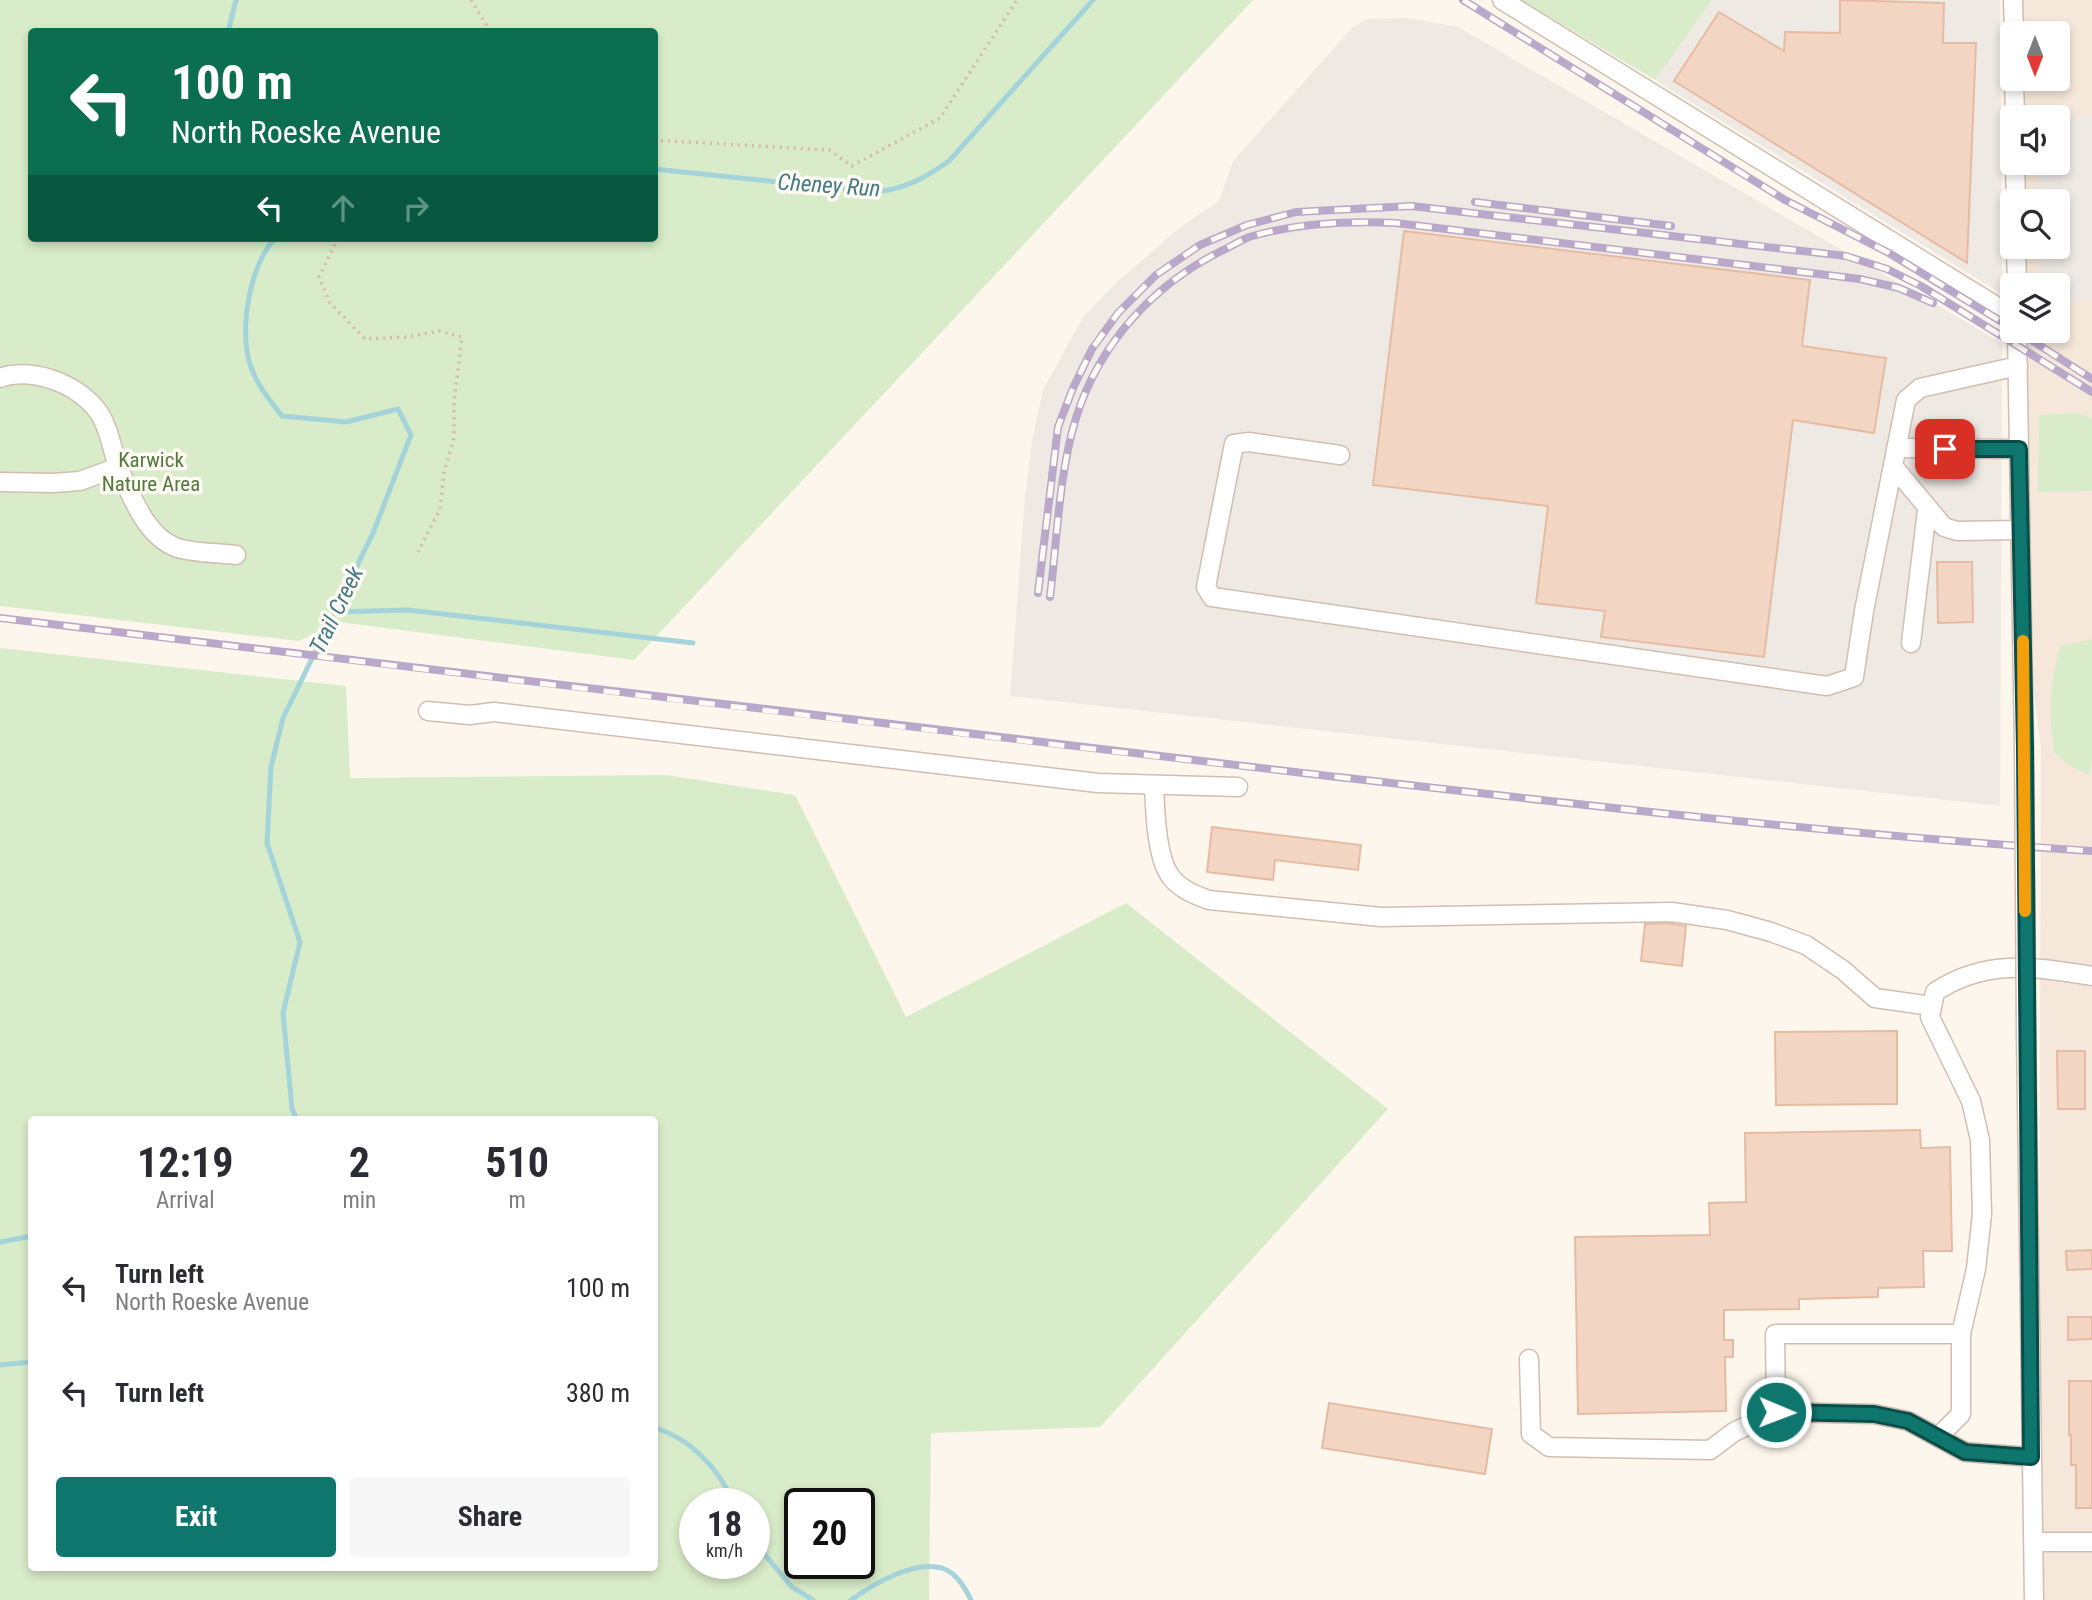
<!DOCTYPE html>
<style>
body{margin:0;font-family:"Roboto Condensed",sans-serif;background:#f7f7f7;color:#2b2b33;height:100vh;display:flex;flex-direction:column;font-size:26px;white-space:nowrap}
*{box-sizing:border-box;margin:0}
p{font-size:23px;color:#7c7c81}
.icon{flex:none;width:38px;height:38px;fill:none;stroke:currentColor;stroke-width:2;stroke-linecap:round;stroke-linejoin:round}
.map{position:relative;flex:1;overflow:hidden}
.drawer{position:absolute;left:28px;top:1116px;width:630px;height:455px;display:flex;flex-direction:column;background:#fff;border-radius:7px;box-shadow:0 4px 10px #0003}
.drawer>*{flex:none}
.top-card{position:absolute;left:28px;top:28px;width:630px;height:214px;border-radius:7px;box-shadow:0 4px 10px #0003;background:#0b6e4f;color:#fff;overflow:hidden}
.needle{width:46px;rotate:180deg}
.fabs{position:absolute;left:2000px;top:21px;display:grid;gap:14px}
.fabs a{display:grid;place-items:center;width:70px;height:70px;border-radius:7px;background:#fff;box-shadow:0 4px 10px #0003;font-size:35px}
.speed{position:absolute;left:679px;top:1488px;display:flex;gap:14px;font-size:35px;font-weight:700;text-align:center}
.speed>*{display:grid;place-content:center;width:91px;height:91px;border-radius:50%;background:#fff;box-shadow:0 4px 10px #0003;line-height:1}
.speed small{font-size:18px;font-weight:400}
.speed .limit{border:4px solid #111;border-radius:10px;background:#fff;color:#111}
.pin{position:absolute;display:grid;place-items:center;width:60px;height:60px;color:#fff;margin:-30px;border-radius:14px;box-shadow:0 4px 10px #0006}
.me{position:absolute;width:77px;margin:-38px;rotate:91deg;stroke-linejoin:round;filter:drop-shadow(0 0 5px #0008)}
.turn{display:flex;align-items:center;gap:24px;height:147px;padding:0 28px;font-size:32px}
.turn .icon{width:91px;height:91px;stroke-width:2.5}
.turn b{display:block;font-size:49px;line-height:60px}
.lanes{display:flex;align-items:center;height:66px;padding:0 28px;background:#0003;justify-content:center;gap:35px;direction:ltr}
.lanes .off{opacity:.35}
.eta{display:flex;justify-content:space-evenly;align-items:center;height:119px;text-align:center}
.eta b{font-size:42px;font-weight:700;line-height:49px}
.action{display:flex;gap:14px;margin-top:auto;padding:14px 28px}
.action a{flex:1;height:80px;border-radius:7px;background:#0f766e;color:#fff;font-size:28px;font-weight:700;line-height:80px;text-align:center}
.action a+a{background:#f7f7f7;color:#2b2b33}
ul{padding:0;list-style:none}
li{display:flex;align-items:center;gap:21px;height:105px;padding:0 28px}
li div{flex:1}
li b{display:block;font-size:26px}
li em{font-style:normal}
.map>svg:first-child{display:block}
</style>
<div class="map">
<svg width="2092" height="1600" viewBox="0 0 2092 1600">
<rect width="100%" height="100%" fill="#fdf6ec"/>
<path fill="#f5e8da" d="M2016 0H2092V1600H2038L2041 749 2022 604 2017 331H2058V285H2017V247H2058V201H2017L2016 163H2058V117H2016V79H2058V33H2016Z"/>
<g fill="#efe9e4">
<path d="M1712 0H2000L2002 294 1655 80Z"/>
<path d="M1408 18 1458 27 2002 343 2000 806 1010 696 1025 496 1033 436 1043 390 1083 317 1116 283 1177 230 1219 201 1233 161 1352 28 1367 19Z"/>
<path d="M2037 115H2092V301H2068L2058 294V285H2047L2038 279V247H2058V201H2038L2037 163H2058V117H2037Z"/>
</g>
<g fill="#d8ecc9" fill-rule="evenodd">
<path d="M0 0H1253L634 660 338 622 299 641 0 606ZM32 32H654V238H32Z"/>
<path d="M1521 0H1712L1655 80Z"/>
<path d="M2077 413 2092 418V491L2038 492 2039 415Z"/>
<path d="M2092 639V760L2089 775 2070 766 2054 752C2048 711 2050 686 2060 646Z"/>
<path d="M0 648 346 686 350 778 666 775 795 795 906 1017 1126 903 1388 1109 1100 1427 931 1433 929 1600H0ZM32 1120H654V1568H32ZM695 1503H754V1563H695ZM800 1503H859V1563H800Z"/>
</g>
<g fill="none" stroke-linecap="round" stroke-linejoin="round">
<g stroke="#a5d3da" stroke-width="5">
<path d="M228 32 236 0"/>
<path d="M654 169 875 192C905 189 925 178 949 161L1093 0"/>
<path d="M275 238C250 266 240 324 249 361 255 383 269 399 282 416L346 422 398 409 411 435 373 533 283 718 271 767 267 843 300 942 283 1013 292 1109 297 1120"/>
<path d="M335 612 408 610 693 643"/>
<path d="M0 1242 32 1236"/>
<path d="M0 1365 32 1362"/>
<path d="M654 1427C692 1440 718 1468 734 1503"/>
<path d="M754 1542 792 1587 813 1600"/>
<path d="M851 1600C873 1584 914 1560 942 1568 957 1573 965 1588 971 1600"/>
</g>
</g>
<g fill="#f3d5c3" stroke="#e6bba3" stroke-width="2">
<path d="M1840 0 1944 3 1943 43H1976L1967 263 1674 81 1719 12 1784 51 1785 32 1840 33Z"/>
<path d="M1404 231 1810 280 1802 346 1886 358 1874 433 1793 420 1764 657 1601 637 1605 611 1536 603 1548 506 1373 485Z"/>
<path d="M1937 562H1972L1973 622 1938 623Z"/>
<path d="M1212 827 1361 845 1358 870 1275 860 1273 880 1207 872Z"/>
<path d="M1666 923 1686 926 1682 966 1641 961 1645 924Z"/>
<path d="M1897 1031V1104L1776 1105 1775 1032Z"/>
<path d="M2057 1051H2085V1109H2058Z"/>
<path d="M1920 1130 1921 1148 1950 1147 1952 1251H1923L1924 1287 1878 1288V1297L1799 1299V1309L1724 1310V1340H1733V1357H1725L1726 1411 1578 1414 1575 1237 1710 1235 1709 1203 1746 1202 1745 1133Z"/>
<path d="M2092 1250V1269L2067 1270 2066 1251Z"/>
<path d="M2068 1317H2092V1339L2068 1340Z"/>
<path d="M2069 1381H2092V1508H2076V1465H2071V1435H2069Z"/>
<path d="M1329 1403 1492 1429 1485 1474 1322 1448Z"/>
</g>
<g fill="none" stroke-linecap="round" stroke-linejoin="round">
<g stroke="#d1beb0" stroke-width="21">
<g id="minor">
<path d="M1502 0 2012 316"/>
<path d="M2013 0 2014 33"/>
<path d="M2014 79 2015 117"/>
<path d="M2015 163 2016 201"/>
<path d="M2016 247 2017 285"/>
<path d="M2017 331 2024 748"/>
<path d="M0 378C34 365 87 387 103 420 110 434 113 452 118 467L80 481 53 483 0 482"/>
<path d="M1896 448 2019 449"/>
<path d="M1340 455 1249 442 1234 444 1206 587 1212 597 1827 686 1854 677 1864 611 1906 400 1920 388 2018 366"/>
<path d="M1893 466 1944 527 1957 531 2020 530"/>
<path d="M118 467C131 494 144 534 175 547 190 553 219 553 236 555"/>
<path d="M1911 643 1927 510"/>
<path d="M428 711 470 715 494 712 1098 783 1238 787"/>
<path d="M1154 785C1155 809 1156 858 1171 877 1180 889 1195 895 1209 900L1381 917 1672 912 1727 920 1771 932 1806 945 1843 970 1875 998 1931 1006"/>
<path d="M2026 1034 2034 1600"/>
<path d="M1961 1334 1976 1269 1982 1214 1980 1140 1971 1101 1930 1017 1935 992C1986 958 2035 967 2092 976"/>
<path d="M1529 1359 1531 1434 1549 1447 1710 1450 1734 1432 1776 1412"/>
<path d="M1938 1437 1961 1414V1334H1775L1776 1412 1874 1414 1908 1421 1965 1452 2031 1457"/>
<path d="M2034 1542H2092"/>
</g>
</g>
<g stroke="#d9b8a5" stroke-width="3.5" stroke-dasharray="2 5" stroke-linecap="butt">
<path d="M471 0 486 24 487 32"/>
<path d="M654 140 829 150 852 166 940 118 1017 0"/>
<path d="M338 238 319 277 330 303 365 339 407 337 439 331 462 337 454 402V438L444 472 440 509 418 552"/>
</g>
<use href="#minor" stroke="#fff" stroke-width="18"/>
<g stroke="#b9a8c9" stroke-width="8">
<g id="rail">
<path d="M1463 0 1785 200 1889 253 2012 328"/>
<path d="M1475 202 1671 226"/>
<path d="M2017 331 2092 379"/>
<path d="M1038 593 1058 427 1073 388 1092 349 1118 313 1156 275 1200 245 1247 225 1296 212 1411 206 1846 256 1887 269 1921 286 2092 392"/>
<path d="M1050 597C1057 540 1059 473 1076 418 1099 344 1152 286 1221 251 1230 247 1239 241 1249 237 1298 223 1346 221 1396 223L1860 279 1899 288 1933 303"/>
<path d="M0 618C434 670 868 724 1303 773 1565 803 1828 834 2092 851"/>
</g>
</g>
<use href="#rail" stroke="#fffaf3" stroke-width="5" stroke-dasharray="16" stroke-linecap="butt"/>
<g stroke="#d1beb0" stroke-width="21" stroke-linecap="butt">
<path id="minor-bridge" d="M2024 748 2026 1034"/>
</g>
<use href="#minor-bridge" stroke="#fff" stroke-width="18"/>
</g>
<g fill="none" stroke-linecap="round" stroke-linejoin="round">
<g stroke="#0a4d48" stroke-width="18">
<path id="route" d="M1776 1412 1874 1414 1908 1421 1965 1452 2031 1457 2025 748 2019 449H1945"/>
</g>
<use href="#route" stroke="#0f766e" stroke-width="12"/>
<path stroke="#f59e0b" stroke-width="12" d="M2023 641 2025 911"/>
</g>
<g text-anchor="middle" stroke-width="7" stroke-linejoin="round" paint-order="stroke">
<g font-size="21" fill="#537a41" stroke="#fffaf3">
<text x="151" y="467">Karwick<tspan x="151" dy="24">Nature Area</tspan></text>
</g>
<g font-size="23" font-style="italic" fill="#437c86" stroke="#fffaf3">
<text transform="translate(829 185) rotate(4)" y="8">Cheney Run</text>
<text transform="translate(336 610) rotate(-64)" y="8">Trail Creek</text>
</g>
</g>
</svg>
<div class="fabs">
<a><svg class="needle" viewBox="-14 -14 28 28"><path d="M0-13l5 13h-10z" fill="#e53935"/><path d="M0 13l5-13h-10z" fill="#7c7c81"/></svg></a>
<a><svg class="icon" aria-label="sound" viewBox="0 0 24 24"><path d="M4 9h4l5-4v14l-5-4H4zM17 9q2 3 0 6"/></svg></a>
<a><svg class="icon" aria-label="search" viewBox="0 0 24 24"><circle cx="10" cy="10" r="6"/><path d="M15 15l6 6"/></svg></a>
<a><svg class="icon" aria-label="layers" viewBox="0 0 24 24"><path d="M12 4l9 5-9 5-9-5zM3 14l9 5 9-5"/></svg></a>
</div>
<div class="speed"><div>18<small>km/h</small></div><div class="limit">20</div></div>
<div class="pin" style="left:1945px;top:449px;background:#d93025"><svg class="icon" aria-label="arrive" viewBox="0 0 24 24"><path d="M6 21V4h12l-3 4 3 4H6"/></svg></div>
<svg class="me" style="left:1776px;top:1412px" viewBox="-20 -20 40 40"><circle r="17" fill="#0f766e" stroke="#fff" stroke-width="3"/><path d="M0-11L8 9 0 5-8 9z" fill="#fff"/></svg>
<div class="top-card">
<div class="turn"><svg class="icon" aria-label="left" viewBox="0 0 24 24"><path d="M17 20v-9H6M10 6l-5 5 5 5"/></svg><div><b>100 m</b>North Roeske Avenue</div></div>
<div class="lanes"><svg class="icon" aria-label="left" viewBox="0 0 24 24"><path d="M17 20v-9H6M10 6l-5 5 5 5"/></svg><svg class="icon off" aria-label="ahead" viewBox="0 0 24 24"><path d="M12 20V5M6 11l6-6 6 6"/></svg><svg class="icon off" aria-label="right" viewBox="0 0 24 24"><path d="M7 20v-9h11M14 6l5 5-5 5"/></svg></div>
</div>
<section class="drawer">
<div class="eta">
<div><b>12:19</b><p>Arrival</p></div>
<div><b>2</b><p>min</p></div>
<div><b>510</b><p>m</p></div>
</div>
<ul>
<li><svg class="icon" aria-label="left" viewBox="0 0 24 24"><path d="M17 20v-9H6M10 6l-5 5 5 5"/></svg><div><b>Turn left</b><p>North Roeske Avenue</p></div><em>100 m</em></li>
<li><svg class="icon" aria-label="left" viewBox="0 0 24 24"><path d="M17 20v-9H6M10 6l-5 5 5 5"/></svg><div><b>Turn left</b></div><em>380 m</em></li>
</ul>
<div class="action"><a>Exit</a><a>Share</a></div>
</section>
</div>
